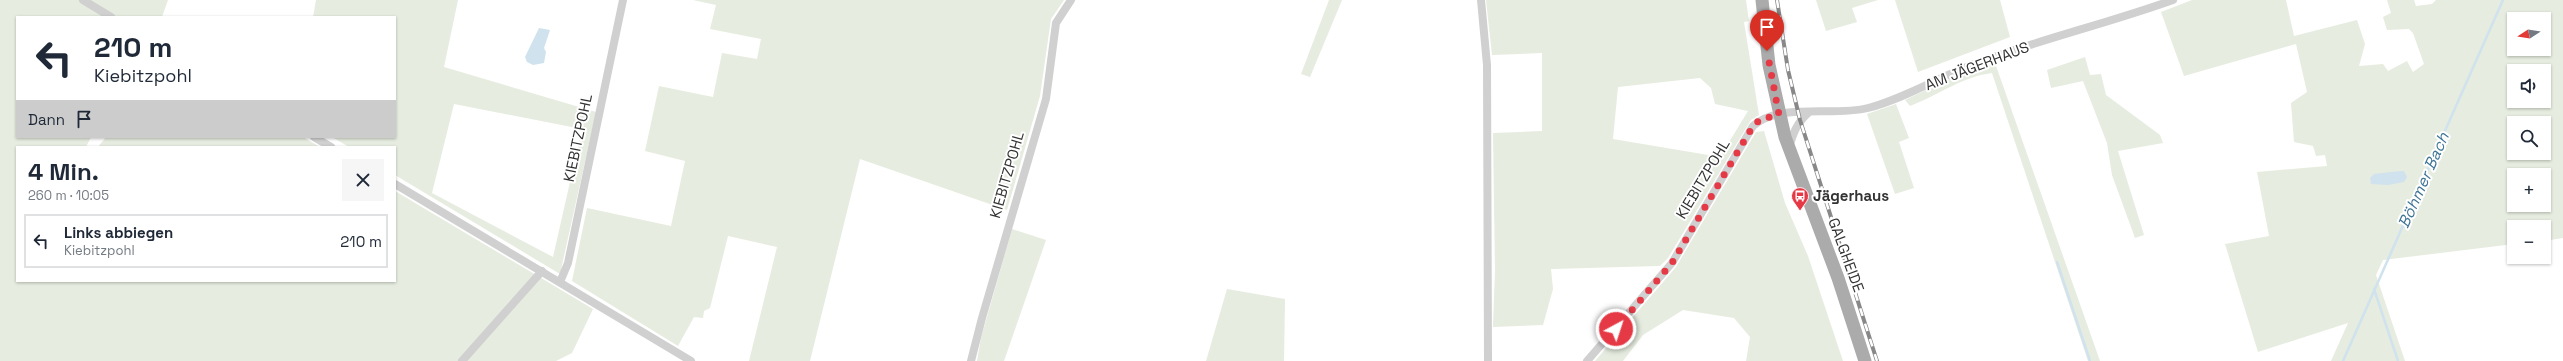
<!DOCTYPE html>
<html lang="de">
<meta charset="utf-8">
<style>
body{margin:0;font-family:"Space Grotesk",sans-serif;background:#f6f6f7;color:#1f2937;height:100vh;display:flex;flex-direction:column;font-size:15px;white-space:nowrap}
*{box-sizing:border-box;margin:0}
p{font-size:13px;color:#747a83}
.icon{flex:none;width:22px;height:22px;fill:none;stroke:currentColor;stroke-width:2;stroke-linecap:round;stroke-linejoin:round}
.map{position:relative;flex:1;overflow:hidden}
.details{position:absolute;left:16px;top:146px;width:380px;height:136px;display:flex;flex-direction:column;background:#fff;border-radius:0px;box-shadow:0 1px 3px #0004}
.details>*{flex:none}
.banner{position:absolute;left:16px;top:16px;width:380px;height:122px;border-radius:0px;box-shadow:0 1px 3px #0004;background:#fff;color:#1f2937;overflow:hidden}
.needle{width:26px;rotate:258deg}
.fabs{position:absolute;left:2507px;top:12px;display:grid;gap:8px}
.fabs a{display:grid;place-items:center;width:44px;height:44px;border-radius:0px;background:#fff;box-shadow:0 1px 3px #0004;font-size:20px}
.pin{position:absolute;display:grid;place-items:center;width:34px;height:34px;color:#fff;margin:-41px -17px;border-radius:50% 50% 50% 0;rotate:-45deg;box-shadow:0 0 4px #0007}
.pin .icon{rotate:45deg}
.me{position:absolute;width:44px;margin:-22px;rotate:40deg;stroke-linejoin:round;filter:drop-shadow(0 0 3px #0008)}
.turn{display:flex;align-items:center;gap:14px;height:84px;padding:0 12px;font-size:18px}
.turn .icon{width:52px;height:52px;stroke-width:2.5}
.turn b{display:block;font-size:28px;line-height:34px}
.then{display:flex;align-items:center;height:38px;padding:0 12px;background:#0003;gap:8px;font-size:15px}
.round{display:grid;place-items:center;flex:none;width:42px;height:42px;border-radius:0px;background:#f6f6f7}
.headline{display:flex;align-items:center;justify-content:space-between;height:68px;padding:0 12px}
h1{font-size:24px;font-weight:600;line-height:30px}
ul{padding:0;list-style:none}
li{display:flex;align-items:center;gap:12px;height:54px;margin:0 8px 6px;padding:0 4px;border:2px solid #e0e1e3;border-radius:0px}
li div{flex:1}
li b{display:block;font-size:15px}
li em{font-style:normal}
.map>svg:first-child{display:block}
</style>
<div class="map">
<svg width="2563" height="361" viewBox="0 0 2563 361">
<rect width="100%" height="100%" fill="#fff"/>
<g fill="#e6ecdf" fill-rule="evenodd">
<path d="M0 0H168L162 17H17V137H91L86 147H17V281H395V191L593 309 572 353 556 361H0Z"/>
<path d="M316 0H458L444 67 596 112 560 274 395 175V147H349L332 137H395V17H313ZM454 104 582 129 553 257 432 193Z"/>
<path d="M693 0H1064L1051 19 1040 96 1007 210 860 159 810 361H749L777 247 728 236 710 308 704 311 703 318 694 317 678 346 572 281 587 208 671 226 685 161 645 151 659 86 713 97 722 53 757 59 761 39 710 29 716 5Z"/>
<path d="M1329 0H1342L1310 77 1301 74Z"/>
<path d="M1486 0H1746L1749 21 1744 22 1759 115 1751 120 1668 258 1660 266 1551 269 1553 289 1543 325 1493 327 1495 271 1493 133 1542 131V53L1492 55ZM1700 78 1711 88 1715 104 1748 111 1720 157 1613 139 1618 87Z"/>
<path d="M1816 0H1878L1852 8 1857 22 1826 31Z"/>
<path d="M1895 0H2000L2010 37 1918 72Z"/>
<path d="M2192 0H2286L2294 36 2357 20 2365 44 2359 66 2383 64 2388 71 2407 61 2413 72 2424 64 2413 33 2409 29 2387 30 2383 17 2391 13 2387 0H2414L2416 6 2432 4 2436 0H2563V238L2544 241V227H2514V244L2383 260 2376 275 2405 361H2331L2348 323 2258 352 2225 244 2269 236 2257 172 2327 166 2325 155 2316 156 2313 146 2294 142 2291 103 2307 92 2296 44 2184 76 2161 12ZM2514 19H2544V49H2514ZM2514 71H2544V101H2514ZM2514 123H2544V153H2514ZM2514 175H2544V205H2514Z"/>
<path d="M2085 57 2090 75 2101 74 2106 95 2160 135 2163 143 2118 151 2144 235 2135 238 2112 175 2107 143 2083 81 2051 88 2047 70Z"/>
<path d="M1995 63 2100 361H2088L1992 73C1961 77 1939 95 1910 106L1905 100 1958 75Z"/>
<path d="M1896 104 1909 138 1899 142 1914 188 1895 194 1867 114Z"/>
<path d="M1764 131 1785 203 1808 256 1843 361H1746L1750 337 1734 318 1683 310 1643 335 1623 361H1595L1676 267 1756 132Z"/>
<path d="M106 137H303L320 147H98Z"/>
<path d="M1012 229 1046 240 1004 361H977L981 338Z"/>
<path d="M1227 289 1285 299 1284 361H1206Z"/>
</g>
<g fill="#cfe2ee">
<path d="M539 28 550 30 544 48 546 52 544 63 533 65 527 62 525 57Z"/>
<path d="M2400 171H2404L2407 177 2404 182 2388 185 2371 184 2370 178 2374 174Z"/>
</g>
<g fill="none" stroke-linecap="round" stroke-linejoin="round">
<g stroke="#cfe2ee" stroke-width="2.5">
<path d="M2057 262 2090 361"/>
<path d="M2374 289 2398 361"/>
<path d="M2343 361 2503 0"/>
</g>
<g stroke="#d0d0d0" stroke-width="8">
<path d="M83 0 111 17"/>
<path d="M1481 0 1487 65 1488 361"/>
<path d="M314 137 331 147"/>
<path d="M1789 148C1793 133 1797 123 1808 113"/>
<path d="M395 184 691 361"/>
<path d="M560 282 568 263 623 0"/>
<path d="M462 361 542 271"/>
<path d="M971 361 982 318 1046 99 1056 23 1071 0"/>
<path d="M1587 361 1672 263 1753 126C1780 102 1833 117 1868 108 1906 98 1940 76 1977 63 2041 39 2109 23 2173 0"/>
</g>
<path stroke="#ababab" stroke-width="13" d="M1762 0 1769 65 1785 137 1838 278 1865 361"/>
<g stroke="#888" stroke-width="4">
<path id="rail" d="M1777 0 1788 70 1800 120 1877 361"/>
</g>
<use href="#rail" stroke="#fff" stroke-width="2.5" stroke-dasharray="8" stroke-linecap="butt"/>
</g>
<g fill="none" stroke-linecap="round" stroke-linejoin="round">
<path stroke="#e63946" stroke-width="7" stroke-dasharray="0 12.6" d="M1616 329 1672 263 1753 126 1761 119 1779 115 1767 51"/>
</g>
<defs>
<g id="bus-pin" transform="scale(0.9)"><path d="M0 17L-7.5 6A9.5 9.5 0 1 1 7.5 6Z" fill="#e63946" stroke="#fff"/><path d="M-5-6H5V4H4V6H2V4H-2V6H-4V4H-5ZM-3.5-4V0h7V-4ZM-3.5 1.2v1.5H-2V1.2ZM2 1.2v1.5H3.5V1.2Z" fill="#fff"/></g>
</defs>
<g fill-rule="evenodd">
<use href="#bus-pin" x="1800" y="196"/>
</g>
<g text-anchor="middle" stroke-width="4" stroke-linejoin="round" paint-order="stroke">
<g font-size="15" fill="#333" stroke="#fff">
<text transform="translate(1977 66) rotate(-21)" y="5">AM JÄGERHAUS</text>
<text transform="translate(578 138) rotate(-78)" y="5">KIEBITZPOHL</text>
<text transform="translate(1007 175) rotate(-74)" y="5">KIEBITZPOHL</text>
<text transform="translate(1703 179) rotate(-59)" y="5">KIEBITZPOHL</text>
<text transform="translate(1846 255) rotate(70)" y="5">GALGHEIDE</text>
</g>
<g font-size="15" font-weight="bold" fill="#333" stroke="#fff" text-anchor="start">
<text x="1813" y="201">Jägerhaus</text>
</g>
<g font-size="16" font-style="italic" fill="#3f7597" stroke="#fff">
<text transform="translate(2423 180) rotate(-66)" y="6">Böhmer Bach</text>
</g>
</g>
</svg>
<div class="fabs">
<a><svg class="needle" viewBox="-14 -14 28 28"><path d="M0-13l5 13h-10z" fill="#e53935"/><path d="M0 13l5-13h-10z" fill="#747a83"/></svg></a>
<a><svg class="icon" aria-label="sound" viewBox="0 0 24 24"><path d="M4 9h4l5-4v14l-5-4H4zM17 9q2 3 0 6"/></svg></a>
<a><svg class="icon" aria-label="search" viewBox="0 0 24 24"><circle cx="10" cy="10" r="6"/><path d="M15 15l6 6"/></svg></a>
<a>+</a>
<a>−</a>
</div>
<div class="pin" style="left:1767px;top:51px;background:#d93025"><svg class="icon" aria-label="arrive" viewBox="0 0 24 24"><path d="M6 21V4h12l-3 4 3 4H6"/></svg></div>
<svg class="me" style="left:1616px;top:329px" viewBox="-20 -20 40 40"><circle r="17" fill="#e63946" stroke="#fff" stroke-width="3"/><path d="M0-11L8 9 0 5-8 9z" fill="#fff"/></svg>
<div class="banner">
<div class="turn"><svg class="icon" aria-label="left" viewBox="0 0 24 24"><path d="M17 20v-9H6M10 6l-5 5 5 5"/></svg><div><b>210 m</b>Kiebitzpohl</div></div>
<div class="then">Dann<svg class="icon" aria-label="arrive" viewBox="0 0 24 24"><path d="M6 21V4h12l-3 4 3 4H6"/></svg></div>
</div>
<section class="details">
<div class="headline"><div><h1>4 Min.</h1><p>260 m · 10:05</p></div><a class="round"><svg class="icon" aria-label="close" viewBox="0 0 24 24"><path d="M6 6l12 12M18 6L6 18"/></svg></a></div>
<ul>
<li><svg class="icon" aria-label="left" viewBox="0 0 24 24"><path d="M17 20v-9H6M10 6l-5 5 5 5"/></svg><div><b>Links abbiegen</b><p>Kiebitzpohl</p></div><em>210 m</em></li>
</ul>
</section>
</div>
